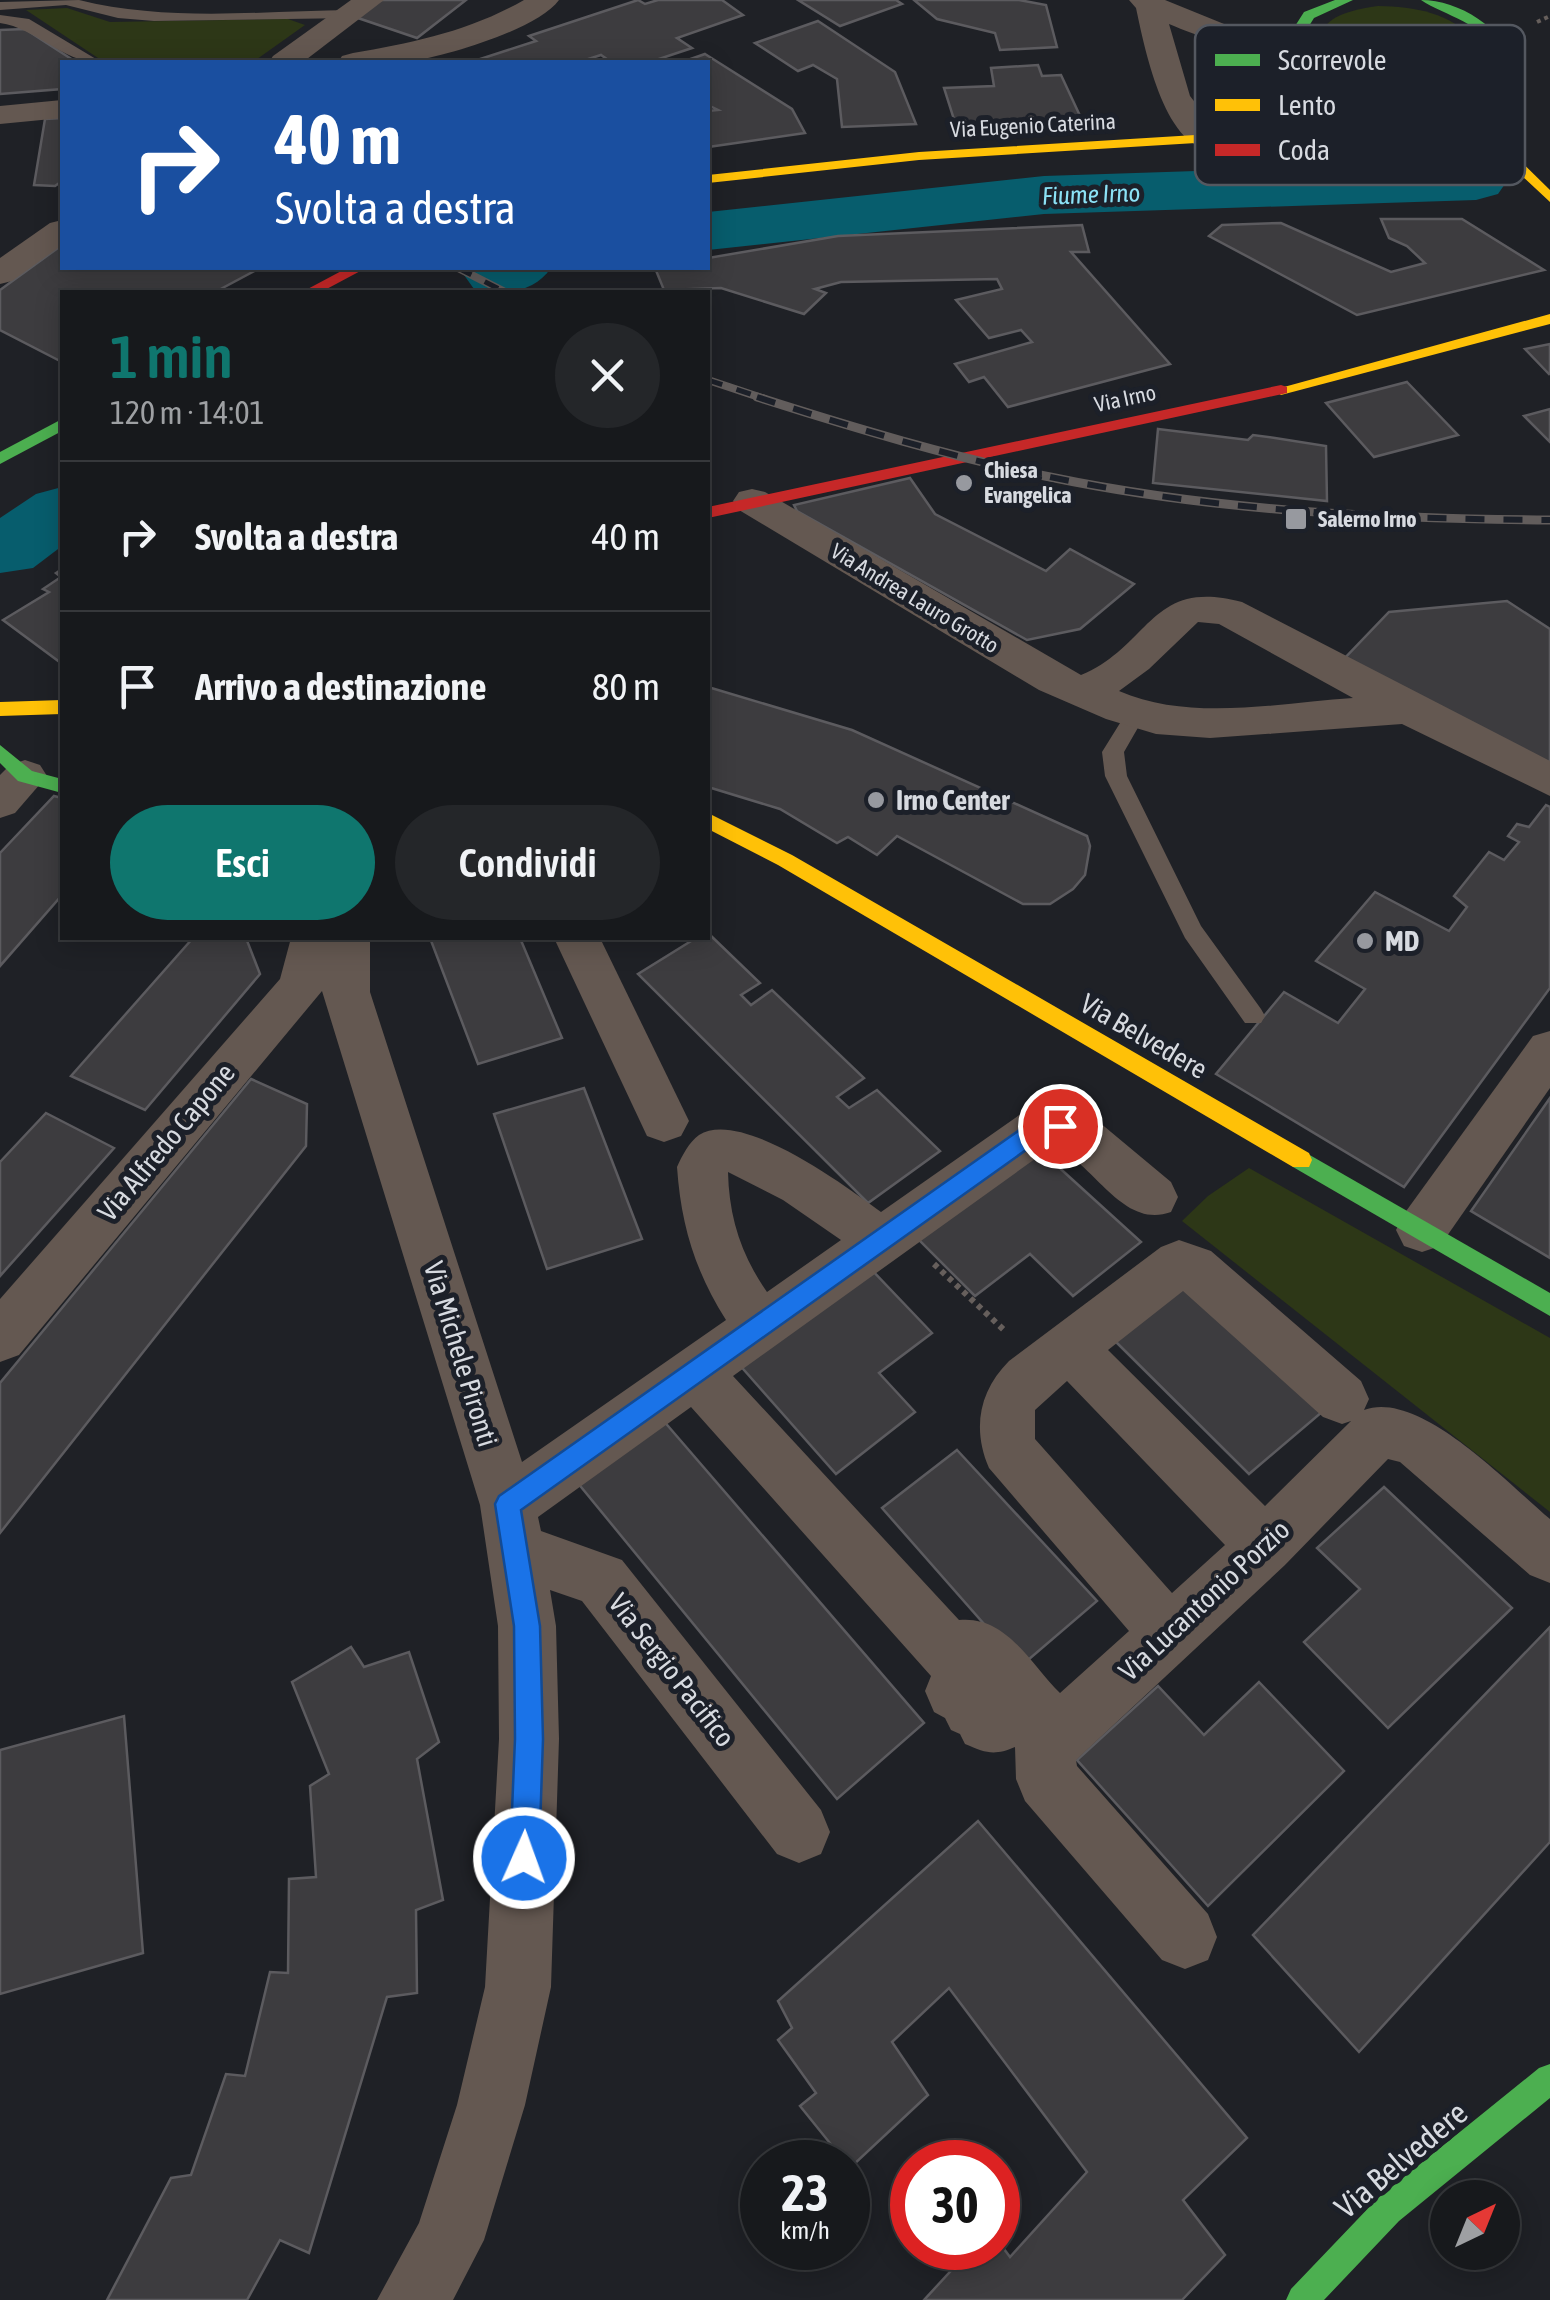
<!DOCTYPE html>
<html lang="it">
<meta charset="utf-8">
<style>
body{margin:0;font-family:"Asap Condensed",sans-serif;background:#242629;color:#f1f3f6;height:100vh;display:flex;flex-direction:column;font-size:38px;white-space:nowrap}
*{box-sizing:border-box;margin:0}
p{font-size:32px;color:#9ea0a3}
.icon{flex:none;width:55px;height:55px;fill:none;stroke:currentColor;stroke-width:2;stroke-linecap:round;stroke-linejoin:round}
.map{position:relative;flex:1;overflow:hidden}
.side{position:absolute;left:60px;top:290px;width:650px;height:650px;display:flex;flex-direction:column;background:#17191c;border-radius:0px;box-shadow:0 5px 25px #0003,0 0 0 2px #36383b}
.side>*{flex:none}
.hud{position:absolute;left:60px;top:60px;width:650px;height:210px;border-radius:0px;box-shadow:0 5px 25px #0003,0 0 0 2px #36383b;background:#1a4fa0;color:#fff;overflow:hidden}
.needle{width:65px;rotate:43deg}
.buttons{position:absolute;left:1430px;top:2180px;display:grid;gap:20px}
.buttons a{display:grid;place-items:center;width:90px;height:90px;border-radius:50%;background:#17191c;box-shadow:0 5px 25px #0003,0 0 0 2px #36383b;font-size:50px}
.speed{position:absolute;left:740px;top:2140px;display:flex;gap:20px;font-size:50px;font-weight:700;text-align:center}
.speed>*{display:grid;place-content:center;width:130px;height:130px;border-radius:50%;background:#17191c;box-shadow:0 5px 25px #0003,0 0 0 2px #36383b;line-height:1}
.speed small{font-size:25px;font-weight:400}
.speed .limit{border:15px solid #d22;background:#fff;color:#111}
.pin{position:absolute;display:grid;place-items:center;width:85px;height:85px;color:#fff;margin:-42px;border:5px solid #fff;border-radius:50%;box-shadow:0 2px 10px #0007}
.me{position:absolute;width:110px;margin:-55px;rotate:2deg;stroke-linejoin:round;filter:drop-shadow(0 0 8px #0008)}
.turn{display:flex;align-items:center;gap:35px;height:210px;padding:0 50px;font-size:45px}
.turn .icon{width:130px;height:130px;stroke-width:2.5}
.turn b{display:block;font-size:70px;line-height:85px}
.round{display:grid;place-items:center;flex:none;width:105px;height:105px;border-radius:52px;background:#242629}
.head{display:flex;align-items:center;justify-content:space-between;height:170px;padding:0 50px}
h1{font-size:60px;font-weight:600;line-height:75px;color:#0f766e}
.action{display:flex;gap:20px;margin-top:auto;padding:20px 50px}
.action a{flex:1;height:115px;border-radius:60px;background:#0f766e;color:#fff;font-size:40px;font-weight:600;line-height:115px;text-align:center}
.action a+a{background:#242629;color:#f1f3f6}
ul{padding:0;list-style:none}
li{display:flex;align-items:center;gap:30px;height:150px;padding:0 50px;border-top:2px solid #36383b}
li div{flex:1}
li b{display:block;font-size:38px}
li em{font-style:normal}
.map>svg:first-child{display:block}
</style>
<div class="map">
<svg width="1550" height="2300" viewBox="0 0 1550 2300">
<rect width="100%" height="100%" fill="#1f2126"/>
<g fill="#2d3717">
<path d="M1378 6C1415 7 1451 12 1475 42 1477 64 1463 72 1443 77 1366 96 1255 22 1378 6Z"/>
<path d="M67 8 110 22 288 19 305 25 253 62H104L26 10Z"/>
<path d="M1249 1168 1550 1338V1512L1182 1221 1208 1196Z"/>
</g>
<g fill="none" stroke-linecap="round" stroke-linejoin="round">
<g fill="#075d6d" fill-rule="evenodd">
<path d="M1476 162 1498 168 1507 181 1498 194 1476 200 1044 214 708 250V212L1044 176Z"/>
<path d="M469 268H551C534 293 502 296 474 289L464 275Z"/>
<path d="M62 487V546L33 568 0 573V518L36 494Z"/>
</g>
</g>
<g fill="#3d3c3f" stroke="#5c5b5f" stroke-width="2.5">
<path d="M379 0H466L417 38 355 17Z"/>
<path d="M638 0 645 4 658 0H722L743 15 677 38 692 48 650 62H611L601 55 579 62H471L536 41 529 36Z"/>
<path d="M798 0H896L902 4 840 26Z"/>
<path d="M914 0H1019L1046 5 1057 47 1000 50 995 33 937 19Z"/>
<path d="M818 21 895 72 916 124 842 127 837 79 813 65 798 71 755 43Z"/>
<path d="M25 29 76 62H62V89L0 94V30Z"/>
<path d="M705 54 792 109 805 133 708 147V111L718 110 708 105V62H682Z"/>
<path d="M1038 65 1042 76 1061 75 1081 118 957 129 944 88 994 86 991 68Z"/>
<path d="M62 118V181L55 186 34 185 45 119Z"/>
<path d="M1381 219H1462L1544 270 1357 315 1209 236 1222 225 1281 223 1391 272 1425 263 1407 246 1389 238Z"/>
<path d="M1082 225 1089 252H1071L1170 364 1008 407 984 377 969 382 955 364 1032 342 1021 330 989 338 956 300 1002 289 997 279 841 282 815 289 826 293 804 314 721 288 664 290 655 268H708V258L838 236Z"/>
<path d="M62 245V268H260L215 292H62V362L0 330V290Z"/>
<path d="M1550 344V373L1549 374 1525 349Z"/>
<path d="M1407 382 1458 435 1374 457 1326 403Z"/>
<path d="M1550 409V442L1524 416Z"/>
<path d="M1158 429 1248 440 1253 435 1275 438 1326 446 1327 501 1153 483Z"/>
<path d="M910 478 935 514 1046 571 1070 549 1134 584 1080 629 1027 640 797 511 794 505Z"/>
<path d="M62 569V662L61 663 3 620 49 592 43 589 61 577 56 573Z"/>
<path d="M1507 601 1550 629V763L1344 659 1389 612Z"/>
<path d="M708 687 852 730 1087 836 1090 846 1085 875 1073 889 1050 904H1023L897 836 877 855 848 837 837 843 780 809 708 787Z"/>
<path d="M54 796 62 798V895L0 966V853Z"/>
<path d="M1546 805 1550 807V988L1404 1187 1216 1074 1284 992 1338 1023 1365 989 1316 961 1375 892 1449 931 1467 907 1454 896 1489 852 1504 860 1519 842 1508 836 1517 824 1529 827Z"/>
<path d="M708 933 760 983 741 995 751 1005 772 990 864 1078 837 1097 849 1108 877 1090 940 1151 868 1203 638 974 696 938H708Z"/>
<path d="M193 938H246L260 974 145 1110 71 1076Z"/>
<path d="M430 938H520L562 1038 478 1064Z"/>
<path d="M251 1079 307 1104 306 1146 0 1533V1383Z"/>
<path d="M584 1088 642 1239 547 1269 494 1114Z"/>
<path d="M1550 1098V1258L1471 1211Z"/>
<path d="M46 1113 114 1148 0 1276V1162Z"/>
<path d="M1031 1142 1141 1242 1073 1296 1030 1254 975 1296 910 1231Z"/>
<path d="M869 1267 932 1333 879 1373 915 1412 836 1474 737 1362Z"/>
<path d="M1181 1279 1322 1412 1249 1474 1109 1335Z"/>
<path d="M662 1419 924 1723 837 1799 577 1482Z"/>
<path d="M957 1450 1097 1601 1021 1666 882 1508Z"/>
<path d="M1384 1487 1512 1608 1388 1728 1304 1642 1360 1589 1317 1548Z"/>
<path d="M1550 1627V1842L1359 2052 1253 1935Z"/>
<path d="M351 1647 364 1667 409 1652 439 1742 417 1759 443 1900 416 1910 417 1993 387 1997 309 2253 280 2240 247 2300H107L171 2178 191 2175 226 2074 245 2076 270 1972 288 1973 289 1879 316 1877 310 1786 329 1774 292 1682Z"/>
<path d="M1259 1682 1344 1771 1208 1906 1077 1760 1158 1686 1204 1735Z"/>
<path d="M124 1716 143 1953 0 1994V1750Z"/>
<path d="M978 1821 1247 2138 1183 2200 1225 2255 1182 2300H924L972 2248H998V2241L1010 2257 1087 2172 949 1988 892 2042 928 2095 850 2168 800 2106 816 2093 778 2040 792 2028 778 2001Z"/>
</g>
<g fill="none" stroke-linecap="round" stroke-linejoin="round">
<path stroke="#665f5c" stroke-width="4" stroke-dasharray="4 4" stroke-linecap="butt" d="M1537 22 1550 16"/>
<path stroke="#665f5c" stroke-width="6" stroke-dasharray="5 5" stroke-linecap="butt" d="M934 1264 1005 1331"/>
<g fill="#645851" fill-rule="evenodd">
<path d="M79 0C167 22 261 11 351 10L358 14 351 18 154 21 118 18 66 5 0 10V2Z"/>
<path d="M0 15 29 19 101 62C64 64 37 28 0 23Z"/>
<path d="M1137 705 1147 712 1124 752 1127 776 1201 926 1261 1009 1265 1016 1261 1023H1245L1185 938 1105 776 1102 752 1130 707Z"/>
</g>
<g fill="#645851" fill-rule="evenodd">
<path d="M351 0H384L303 62H269L273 56Z"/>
<path d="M524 0H559C537 30 445 56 409 62 386 65 360 63 338 62L342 56 353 53C413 43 470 31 524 0Z"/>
<path d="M1129 0H1165L1229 26 1299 33 1310 36 1314 42 1310 48C1266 59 1209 41 1169 24L1190 96 1225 141 1220 148C1166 161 1144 45 1136 8Z"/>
<path d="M62 100V118L0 124V106Z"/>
<path d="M62 220V245L12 281 0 284V258L50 223Z"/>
<path d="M752 489 765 492 1081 675C1151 646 1150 577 1242 602L1550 761V796L1402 724 1210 738 1156 734 1106 719 1039 690 739 510 733 501 739 492ZM1198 622 1219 624 1353 698C1278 703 1190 722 1119 691L1149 669Z"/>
<path d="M25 760 40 765 47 776 15 813 0 818V775L10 765Z"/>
<path d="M291 938H370V992L522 1462 726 1320C695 1271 681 1225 677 1167 682 1156 689 1142 699 1135 741 1108 847 1187 881 1212L1025 1111 1060 1104 1093 1117 1171 1182 1178 1197 1171 1212C1122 1230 1094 1162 1053 1146L733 1376 959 1620C1007 1615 1031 1665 1060 1693L1129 1631 989 1468C972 1429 979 1391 1009 1361L1161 1247 1179 1240 1211 1251 1361 1381 1369 1399 1364 1410C1420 1389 1509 1485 1550 1519V1583L1530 1575 1400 1462 1388 1459 1285 1565 1076 1760 1077 1766 1208 1914 1217 1937 1208 1960 1185 1969 1162 1960 1025 1801 1016 1779 1015 1747C994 1756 986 1753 965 1744L960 1734 951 1730 945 1718 934 1712 925 1691 931 1676 691 1407 538 1517 541 1531 622 1560 821 1810 830 1832 821 1854 799 1863 777 1854 582 1601 550 1590 556 1626 559 1739 551 1987 525 2105 484 2240 453 2300H377L419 2223 457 2105 485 1987 499 1739 498 1626 480 1505 322 991 19 1355 0 1362V1299L280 979ZM728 1172 783 1200 841 1240 767 1292C741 1255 729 1217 728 1172ZM1183 1291 1323 1417 1342 1424 1351 1421 1265 1506 1108 1350ZM1067 1381 1225 1545 1172 1593 1035 1439V1410Z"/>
<path d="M554 938H600L689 1121 681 1136 664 1142 647 1136Z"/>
<path d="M1550 1031V1088L1440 1246 1422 1252 1404 1246 1396 1230 1404 1214 1533 1036Z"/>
</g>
<g fill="#4caf50" fill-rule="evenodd">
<path d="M1335 0H1353L1314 18 1304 34C1317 55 1331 70 1354 81 1392 99 1455 106 1490 80 1499 73 1502 64 1497 53 1484 23 1445 16 1421 0 1459 0 1504 28 1514 66 1486 125 1369 107 1324 76 1309 65 1300 50 1290 34L1304 12Z"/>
<path d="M62 419V431L0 464V452Z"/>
<path d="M0 745 32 771 62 779V793L18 781 0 763Z"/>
<path d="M1301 1150 1550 1293V1316L1293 1167 1290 1160 1293 1153Z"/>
<path d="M1550 2064V2098L1399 2221 1324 2300H1286L1291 2289 1377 2199 1539 2068Z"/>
</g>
<g fill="#ffc107" fill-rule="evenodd">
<path d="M1352 84 1359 88 1357 91 1290 126 1245 140 919 160 708 183V175L919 152 1244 132 1280 120Z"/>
<path d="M1457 94H1467L1490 131 1550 190V202L1480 137 1455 97Z"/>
<path d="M1550 314V324L1281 395 1273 390Z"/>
<path d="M62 700V714L0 716V702Z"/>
<path d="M708 813 792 855 1309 1153 1312 1160 1309 1167H1293L778 865 708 829Z"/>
</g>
<g fill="#c62828" fill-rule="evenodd">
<path d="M347 268H366L321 292H302Z"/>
<path d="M1281 385 1287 387V393L708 518V507Z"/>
</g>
<g stroke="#625d5c" stroke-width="8">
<g id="rail-far1">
<path d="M458 268 505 292"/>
<path d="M708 380 765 399"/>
</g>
</g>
<g stroke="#625d5c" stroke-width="9">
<path id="rail" d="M757 397C854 428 951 457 1050 477 1214 511 1383 519 1550 520"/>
</g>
<use href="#rail-far1" stroke="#1c2029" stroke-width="5" stroke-dasharray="15" stroke-linecap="butt"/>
<use href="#rail" stroke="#1c2029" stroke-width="6" stroke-dasharray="19" stroke-linecap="butt"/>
</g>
<path fill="#1a73e8" stroke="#114b97" stroke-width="2.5" d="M1060 1116 1068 1119 1071 1126 1068 1132 1047 1135 521 1510 540 1626 543 1739 539 1858 534 1868 524 1872 514 1868 510 1858 515 1739 514 1626 495 1504 499 1496 1035 1119Z"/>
<g fill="#97999f" stroke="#1c2029" stroke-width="4">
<circle cx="964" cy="483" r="10"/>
<rect x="1284" y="507" width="24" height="24" rx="5"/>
<circle cx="876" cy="800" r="10"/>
<circle cx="1365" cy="941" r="10"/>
</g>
<g text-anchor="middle" stroke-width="10" stroke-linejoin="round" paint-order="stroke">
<g font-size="22" fill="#d7dae0" stroke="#1c2029">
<text transform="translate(1033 125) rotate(-3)" y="8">Via Eugenio Caterina</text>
<text transform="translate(1125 398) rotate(-12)" y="8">Via Irno</text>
<text transform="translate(915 598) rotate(31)" y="8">Via Andrea Lauro Grotto</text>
</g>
<g font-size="22" font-weight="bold" fill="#d7dae0" stroke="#1c2029" text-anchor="start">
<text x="984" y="478">Chiesa<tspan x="984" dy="25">Evangelica</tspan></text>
<text x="1318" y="527">Salerno Irno</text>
</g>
<g font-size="25" font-style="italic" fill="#8ce2f6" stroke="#1c2029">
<text transform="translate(1091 194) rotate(-2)" y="9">Fiume Irno</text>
</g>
<g font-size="28" font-weight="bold" fill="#d7dae0" stroke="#1c2029" text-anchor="start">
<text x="896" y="810">Irno Center</text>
<text x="1385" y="951">MD</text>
</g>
<g font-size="28" fill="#d7dae0" stroke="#1c2029">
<text transform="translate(1144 1036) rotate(30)" y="10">Via Belvedere</text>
<text transform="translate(166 1142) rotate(-50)" y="10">Via Alfredo Capone</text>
<text transform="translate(461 1354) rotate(73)" y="10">Via Michele Pironti</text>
<text transform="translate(1204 1600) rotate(-43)" y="10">Via Lucantonio Porzio</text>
<text transform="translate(672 1670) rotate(52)" y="10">Via Sergio Pacifico</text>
</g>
<g font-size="32" fill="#d7dae0" stroke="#1c2029">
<text transform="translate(1401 2160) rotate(-40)" y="11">Via Belvedere</text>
</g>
</g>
<rect x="1195" y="25" width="330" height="160" rx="15" fill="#1c2029" stroke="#545860" stroke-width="2.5"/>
<rect x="1215" y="54" width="45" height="12" fill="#4caf50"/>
<rect x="1215" y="99" width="45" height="12" fill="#ffc107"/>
<rect x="1215" y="144" width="45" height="12" fill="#c62828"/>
<g font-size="28" fill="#d7dae0">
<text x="1278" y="70">Scorrevole</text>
<text x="1278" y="115">Lento</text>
<text x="1278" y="160">Coda</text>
</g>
</svg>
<div class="buttons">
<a><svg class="needle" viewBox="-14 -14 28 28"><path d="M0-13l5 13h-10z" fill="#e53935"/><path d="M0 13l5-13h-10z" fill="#9ea0a3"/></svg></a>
</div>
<div class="speed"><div>23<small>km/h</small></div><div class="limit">30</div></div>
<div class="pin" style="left:1060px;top:1126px;background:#d93025"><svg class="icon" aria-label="arrive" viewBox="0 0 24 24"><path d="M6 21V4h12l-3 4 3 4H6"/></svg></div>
<svg class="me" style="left:524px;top:1858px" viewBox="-20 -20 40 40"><circle r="17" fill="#1a73e8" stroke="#fff" stroke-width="3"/><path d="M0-11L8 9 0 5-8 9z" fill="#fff"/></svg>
<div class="hud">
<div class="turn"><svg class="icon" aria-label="right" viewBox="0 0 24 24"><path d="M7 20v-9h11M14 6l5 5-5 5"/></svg><div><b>40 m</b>Svolta a destra</div></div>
</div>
<section class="side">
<div class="head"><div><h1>1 min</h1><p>120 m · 14:01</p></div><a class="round"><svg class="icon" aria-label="close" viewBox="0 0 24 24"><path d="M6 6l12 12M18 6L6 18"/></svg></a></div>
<ul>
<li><svg class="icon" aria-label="right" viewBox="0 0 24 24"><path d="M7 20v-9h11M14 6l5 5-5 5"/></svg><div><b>Svolta a destra</b></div><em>40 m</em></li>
<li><svg class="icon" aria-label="arrive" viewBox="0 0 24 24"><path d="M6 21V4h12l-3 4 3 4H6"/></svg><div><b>Arrivo a destinazione</b></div><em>80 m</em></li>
</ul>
<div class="action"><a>Esci</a><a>Condividi</a></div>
</section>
</div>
